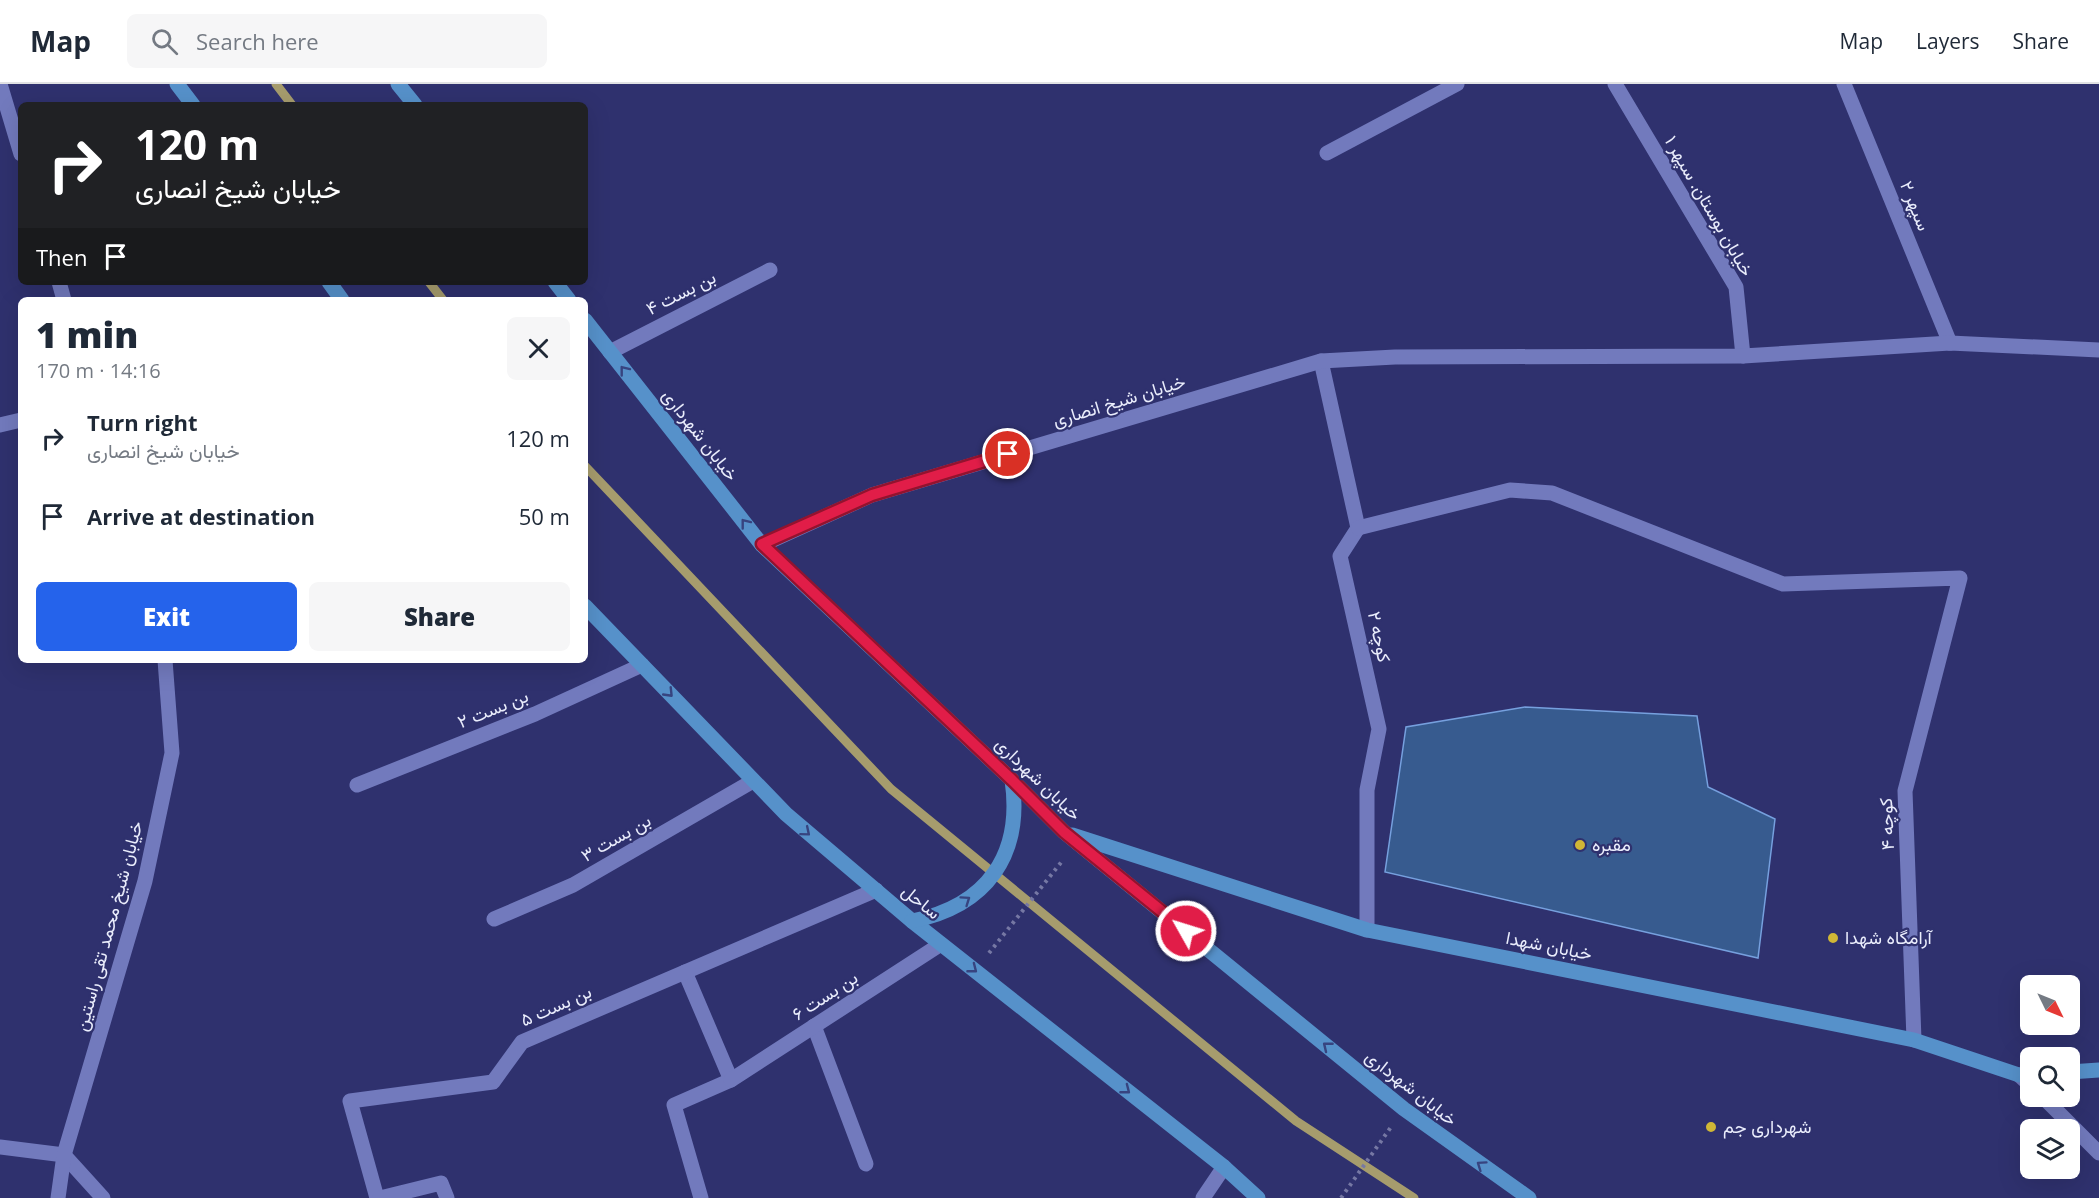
<!DOCTYPE html>
<meta charset="utf-8">
<style>
body{margin:0;font-family:"Open Sans",Vazirmatn,sans-serif;background:#f6f6f7;color:#1f2937;height:100vh;display:flex;flex-direction:column;font-size:22px;white-space:nowrap}
*{box-sizing:border-box;margin:0}
p{font-size:20px;color:#747a83}
.icon{flex:none;width:33px;height:33px;fill:none;stroke:currentColor;stroke-width:2;stroke-linecap:round;stroke-linejoin:round}
.map{position:relative;flex:1;overflow:hidden}
.side{position:absolute;left:18px;top:213px;width:570px;height:366px;display:flex;flex-direction:column;background:#fff;border-radius:9px;box-shadow:0 6px 24px #0002}
.side>*{flex:none}
.banner{position:absolute;left:18px;top:18px;width:570px;height:183px;border-radius:9px;box-shadow:0 6px 24px #0002;background:#202124;color:#fff;overflow:hidden}
.needle{width:39px;rotate:133deg}
.buttons{position:absolute;left:2020px;top:891px;display:grid;gap:12px}
.buttons a{display:grid;place-items:center;width:60px;height:60px;border-radius:9px;background:#fff;box-shadow:0 6px 24px #0002;font-size:30px}
.pin{position:absolute;display:grid;place-items:center;width:51px;height:51px;color:#fff;margin:-26px;border:3px solid #fff;border-radius:50%;box-shadow:0 2px 6px #0007}
.me{position:absolute;width:66px;margin:-33px;rotate:309deg;stroke-linejoin:round;filter:drop-shadow(0 0 4px #0008)}
.turn{display:flex;align-items:center;gap:21px;height:126px;padding:0 18px;font-size:27px}
.turn .icon{width:78px;height:78px;stroke-width:2.5}
.turn b{display:block;font-size:42px;line-height:51px}
.then{display:flex;align-items:center;height:57px;padding:0 18px;background:#0003;gap:12px;font-size:22px}
.round{display:grid;place-items:center;flex:none;width:63px;height:63px;border-radius:9px;background:#f6f6f7}
.head{display:flex;align-items:center;justify-content:space-between;height:102px;padding:0 18px}
h1{font-size:36px;font-weight:800;line-height:45px}
.action{display:flex;gap:12px;margin-top:auto;padding:12px 18px}
.action a{flex:1;height:69px;border-radius:9px;background:#2563eb;color:#fff;font-size:24px;font-weight:800;line-height:69px;text-align:center}
.action a+a{background:#f6f6f7;color:#1f2937}
ul{padding:0;list-style:none}
li{display:flex;align-items:center;gap:18px;height:78px;padding:0 18px}
li div{flex:1}
li b{display:block;font-size:22px}
li em{font-style:normal}
header{display:flex;align-items:center;gap:36px;box-sizing:border-box;height:84px;padding:0 30px;background:#fff;border-bottom:2px solid #e0e1e3}
header strong{font-size:28px}
nav{display:flex;gap:33px;margin-inline-start:auto;font-size:21px}
.search{width:420px;height:54px;background:#f6f6f7;display:flex;align-items:center;gap:15px;box-sizing:border-box;padding:0 21px;border-radius:9px;color:#747a83;font-size:22px}
.map>svg:first-child{display:block}
</style>
<header>
<strong>Map</strong>
<div class="search"><svg class="icon" aria-label="search" viewBox="0 0 24 24"><circle cx="10" cy="10" r="6"/><path d="M15 15l6 6"/></svg>Search here</div>
<nav><a>Map</a><a>Layers</a><a>Share</a></nav>
</header>
<div class="map">
<svg width="2099" height="1114" viewBox="0 0 2099 1114">
<rect width="100%" height="100%" fill="#2f316e"/>
<g fill="none" stroke-linecap="round" stroke-linejoin="round">
<g stroke="#a69c6d" stroke-width="9">
<path d="M276 0 292 21"/>
<path d="M429 198 443 216"/>
<path d="M585 382 891 705 1296 1037 1414 1114"/>
</g>
</g>
<path fill="#375b8f" stroke="#76a0de" stroke-width="1.5" d="M1525 623 1697 632 1708 703 1775 735 1758 874 1385 788 1406 643Z"/>
<g fill="none" stroke-linecap="round" stroke-linejoin="round">
<g stroke="#7678a4" stroke-width="4" stroke-dasharray="3 4.5" stroke-linecap="butt">
<path d="M989 869 1063 776"/>
<path d="M1341 1114 1391 1043"/>
</g>
<g stroke="#727abd" stroke-width="15">
<path d="M0 0 21 70"/>
<path d="M1615 0 1736 203 1743 272"/>
<path d="M1844 0 1950 259"/>
<path d="M1327 69 1457 0"/>
<path d="M59 198 64 216"/>
<path d="M610 268 770 186"/>
<path d="M1321 277 1358 444 1340 472 1379 645 1367 706V846"/>
<path d="M0 341 21 336"/>
<path d="M1358 444 1510 406 1552 409 1783 500 1960 494 1905 707 1914 956"/>
<path d="M762 461 872 411 1321 277 1395 273 1743 272 1950 259 2099 266"/>
<path d="M357 701 535 630 642 581"/>
<path d="M494 835 573 801 753 697"/>
<path d="M685 888 731 996 674 1021 701 1114"/>
<path d="M814 942 866 1080"/>
<path d="M2019 991 2031 1002"/>
<path d="M731 996 941 860"/>
<path d="M2042 1012 2099 1069"/>
<path d="M0 1063 64 1071 103 1114"/>
<path d="M58 1114 64 1071 145 797 172 669 165 576"/>
<path d="M377 1114 350 1017 493 998 522 958 876 806"/>
<path d="M380 1114 441 1099 447 1114"/>
<path d="M1203 1114 1224 1083"/>
</g>
<g stroke="#5691ca" stroke-width="15">
<path d="M177 0 193 21"/>
<path d="M398 0 415 21"/>
<path d="M329 198 342 216"/>
<path d="M555 198 569 216"/>
<path d="M585 236 762 461 1012 696 1064 748 1404 1025 1529 1114"/>
<path d="M585 522 786 730 912 837 1224 1083 1258 1114"/>
<path d="M1072 751 1367 846 1914 956 2019 991 2031 990"/>
<path d="M912 837C987 822 1023 771 1012 696"/>
<path d="M2070 988 2099 986"/>
</g>
</g>
<defs><path id="oneway-chevron" d="M-2-3.5L2.5 0L-2 3.5" fill="none" stroke-width="1.6" stroke-linecap="round" stroke-linejoin="round" transform="scale(1.5)"/></defs>
<g stroke="#374480">
<use href="#oneway-chevron" transform="translate(624 286) rotate(-128)"/>
<use href="#oneway-chevron" transform="translate(745 439) rotate(-128)"/>
<use href="#oneway-chevron" transform="translate(669 609) rotate(46)"/>
<use href="#oneway-chevron" transform="translate(806 748) rotate(40)"/>
<use href="#oneway-chevron" transform="translate(966 816) rotate(-35)"/>
<use href="#oneway-chevron" transform="translate(973 885) rotate(38)"/>
<use href="#oneway-chevron" transform="translate(1327 962) rotate(-141)"/>
<use href="#oneway-chevron" transform="translate(1126 1006) rotate(38)"/>
<use href="#oneway-chevron" transform="translate(1481 1081) rotate(-145)"/>
</g>
<g fill="none" stroke-linecap="round" stroke-linejoin="round">
<g stroke="#92132f" stroke-width="15">
<path id="route" d="M1008 370 872 411 762 460 1012 696 1064 748 1186 847"/>
</g>
<use href="#route" stroke="#e11d48" stroke-width="10"/>
</g>
<g fill="#d0b736" stroke="#2f316e" stroke-width="2">
<circle cx="1580" cy="761" r="6"/>
<circle cx="1833" cy="854" r="6"/>
<circle cx="1711" cy="1043" r="6"/>
</g>
<g text-anchor="middle" stroke-width="4.5" stroke-linejoin="round" paint-order="stroke">
<g font-size="18" fill="#eaedfc" stroke="#2f316e">
<text transform="translate(1709 122) rotate(60)" y="6">خیابان بوستان. سپهر ۱</text>
<text transform="translate(1915 122) rotate(68)" y="6">سپهر ۲</text>
<text transform="translate(681 209) rotate(-27)" y="6">بن بست ۴</text>
<text transform="translate(1119 317) rotate(-17)" y="6">خیابان شیخ انصاری</text>
<text transform="translate(700 351) rotate(52)" y="6">خیابان شهرداری</text>
<text transform="translate(1379 553) rotate(78)" y="6">کوچه ۲</text>
<text transform="translate(493 625) rotate(-22)" y="6">بن بست ۲</text>
<text transform="translate(1038 695) rotate(44)" y="6">خیابان شهرداری</text>
<text transform="translate(1887 740) rotate(-92)" y="6">کوچه ۴</text>
<text transform="translate(616 754) rotate(-30)" y="6">بن بست ۳</text>
<text transform="translate(921 818) rotate(39)" y="6">ساحل</text>
<text transform="translate(109 842) rotate(-75)" y="6">خیابان شیخ محمد تقی راستین</text>
<text transform="translate(1549 862) rotate(11)" y="6">خیابان شهدا</text>
<text transform="translate(825 912) rotate(-33)" y="6">بن بست ۶</text>
<text transform="translate(556 922) rotate(-24)" y="6">بن بست ۵</text>
<text transform="translate(1411 1004) rotate(38)" y="6">خیابان شهرداری</text>
</g>
<g font-size="18" fill="#eaedfc" stroke="#2f316e" text-anchor="start">
<text x="1592" y="767">مقبره</text>
<text x="1845" y="860">آرامگاه شهدا</text>
<text x="1723" y="1049">شهرداری جم</text>
</g>
</g>
</svg>
<div class="buttons">
<a><svg class="needle" viewBox="-14 -14 28 28"><path d="M0-13l5 13h-10z" fill="#e53935"/><path d="M0 13l5-13h-10z" fill="#747a83"/></svg></a>
<a><svg class="icon" aria-label="search" viewBox="0 0 24 24"><circle cx="10" cy="10" r="6"/><path d="M15 15l6 6"/></svg></a>
<a><svg class="icon" aria-label="layers" viewBox="0 0 24 24"><path d="M12 4l9 5-9 5-9-5zM3 14l9 5 9-5"/></svg></a>
</div>
<div class="pin" style="left:1008px;top:370px;background:#d93025"><svg class="icon" aria-label="arrive" viewBox="0 0 24 24"><path d="M6 21V4h12l-3 4 3 4H6"/></svg></div>
<svg class="me" style="left:1186px;top:847px" viewBox="-20 -20 40 40"><circle r="17" fill="#e11d48" stroke="#fff" stroke-width="3"/><path d="M0-11L8 9 0 5-8 9z" fill="#fff"/></svg>
<div class="banner">
<div class="turn"><svg class="icon" aria-label="right" viewBox="0 0 24 24"><path d="M7 20v-9h11M14 6l5 5-5 5"/></svg><div><b>120 m</b>خیابان شیخ انصاری</div></div>
<div class="then">Then<svg class="icon" aria-label="arrive" viewBox="0 0 24 24"><path d="M6 21V4h12l-3 4 3 4H6"/></svg></div>
</div>
<section class="side">
<div class="head"><div><h1>1 min</h1><p>170 m · 14:16</p></div><a class="round"><svg class="icon" aria-label="close" viewBox="0 0 24 24"><path d="M6 6l12 12M18 6L6 18"/></svg></a></div>
<ul>
<li><svg class="icon" aria-label="right" viewBox="0 0 24 24"><path d="M7 20v-9h11M14 6l5 5-5 5"/></svg><div><b>Turn right</b><p>خیابان شیخ انصاری</p></div><em>120 m</em></li>
<li><svg class="icon" aria-label="arrive" viewBox="0 0 24 24"><path d="M6 21V4h12l-3 4 3 4H6"/></svg><div><b>Arrive at destination</b></div><em>50 m</em></li>
</ul>
<div class="action"><a>Exit</a><a>Share</a></div>
</section>
</div>
